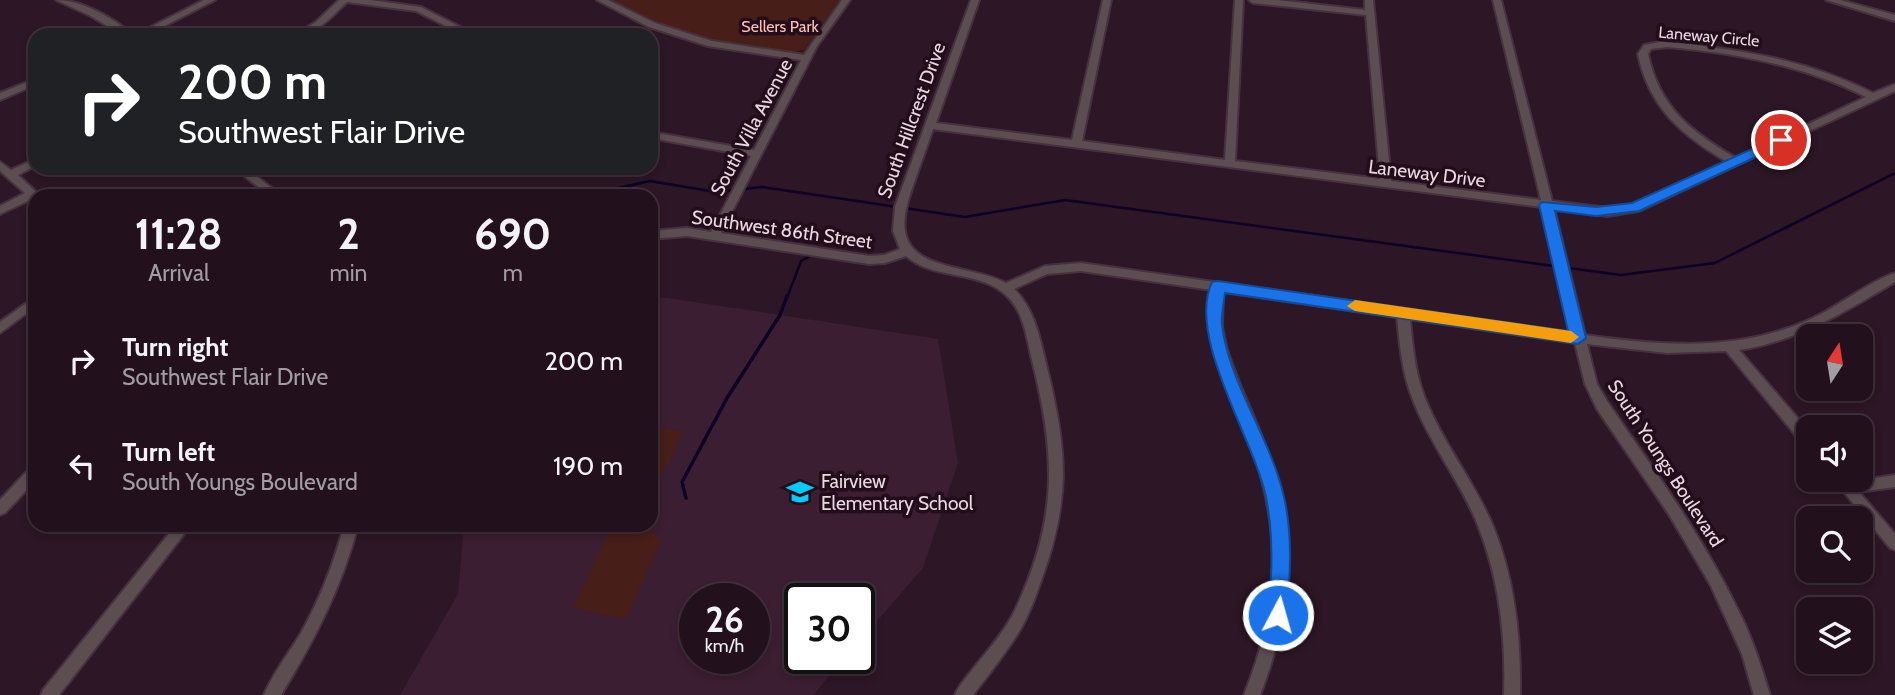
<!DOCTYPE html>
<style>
body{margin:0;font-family:Cabin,sans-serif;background:#2a1925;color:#f1f3f6;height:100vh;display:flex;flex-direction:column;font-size:26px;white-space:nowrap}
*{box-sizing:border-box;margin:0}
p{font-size:23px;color:#a29da3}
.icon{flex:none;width:38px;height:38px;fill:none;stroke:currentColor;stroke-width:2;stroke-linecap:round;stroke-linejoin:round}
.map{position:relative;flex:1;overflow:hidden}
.sheet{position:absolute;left:28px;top:189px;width:630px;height:343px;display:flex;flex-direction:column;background:#22101c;border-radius:21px;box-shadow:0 4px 10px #0003,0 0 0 2px #3f303b}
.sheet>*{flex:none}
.top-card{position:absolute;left:28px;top:28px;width:630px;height:147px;border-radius:21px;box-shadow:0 4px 10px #0003,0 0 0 2px #3f303b;background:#202124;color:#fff;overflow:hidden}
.needle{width:46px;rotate:12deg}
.fabs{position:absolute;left:1796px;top:324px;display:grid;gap:14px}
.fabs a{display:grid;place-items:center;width:77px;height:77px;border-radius:14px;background:#22101c;box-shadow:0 4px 10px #0003,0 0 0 2px #3f303b;font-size:35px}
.speed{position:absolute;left:679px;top:583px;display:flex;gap:14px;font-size:35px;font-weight:700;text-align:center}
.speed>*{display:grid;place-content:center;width:91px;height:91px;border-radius:50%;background:#22101c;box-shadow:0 4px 10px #0003,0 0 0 2px #3f303b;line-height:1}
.speed small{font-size:18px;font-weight:400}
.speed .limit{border:4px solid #111;border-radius:10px;background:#fff;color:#111}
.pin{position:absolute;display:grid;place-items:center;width:60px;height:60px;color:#fff;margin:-30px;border:4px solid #fff;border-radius:50%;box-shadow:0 2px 7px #0007}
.me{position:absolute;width:77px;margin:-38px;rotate:6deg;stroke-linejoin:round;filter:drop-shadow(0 0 5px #0008)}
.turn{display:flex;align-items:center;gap:24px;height:147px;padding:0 35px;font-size:32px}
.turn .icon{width:91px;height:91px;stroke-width:2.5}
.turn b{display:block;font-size:49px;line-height:60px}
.eta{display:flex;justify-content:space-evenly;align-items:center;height:119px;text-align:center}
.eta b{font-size:42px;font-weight:700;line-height:49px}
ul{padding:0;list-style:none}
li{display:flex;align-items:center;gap:21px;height:105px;padding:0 35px}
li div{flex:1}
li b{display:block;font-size:26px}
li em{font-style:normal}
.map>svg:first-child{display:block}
</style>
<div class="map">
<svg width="1895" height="695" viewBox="0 0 1895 695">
<rect width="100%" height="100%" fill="#2d1625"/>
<path fill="#3b1e31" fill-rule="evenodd" d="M651 298H668L938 339 958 463 923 568 859 642V598H800V658H845L813 695H400L458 594 464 525H651ZM695 598H754V658H695Z"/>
<g fill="#471e18">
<path d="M610 0H840L805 49 791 53 726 43 671 28Z"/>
<path d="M651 426 683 431 657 486 651 485Z"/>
<path d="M612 525 649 529 660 541 626 619 573 608Z"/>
</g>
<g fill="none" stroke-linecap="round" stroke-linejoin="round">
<g stroke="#0d0028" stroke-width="2.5">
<path d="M582 196 650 181 716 192 762 187 965 217 1065 200 1621 275 1715 263 1895 173"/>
<path d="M787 298 801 261 816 253"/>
</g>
<path stroke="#0d0028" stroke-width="3.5" d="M686 498 682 482 727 398 780 315 787 296"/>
<g stroke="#47313f" stroke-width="4">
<g id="minor">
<path d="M56 0C82 0 113 18 133 35H122L91 16Z"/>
<path d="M204 0H215L147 35H135Z"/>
<path d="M339 0H370L421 7 476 35H464L416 11 347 2C331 17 317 35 294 35L316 22Z"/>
<path d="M597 0H608L655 23 712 41 804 55 842 0H850L817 46 721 233 869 256 884 255 900 249 893 231 895 207 971 0H979L936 123 1072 140 1103 0H1111L1082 141 1225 160 1235 0H1243L1235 161 1380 179 1366 15 1253 3 1249 0H1277L1365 10V0H1373L1391 181 1541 200 1493 0H1501L1552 201 1607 208 1633 205 1727 162C1682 135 1649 108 1638 54L1644 45 1660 42H1674C1749 52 1805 59 1873 93L1895 84V91L1639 211 1607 216 1554 209 1585 335C1661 346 1739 352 1811 319 1838 307 1868 282 1895 273V282C1845 312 1798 341 1739 350L1808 430V445L1803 444 1726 351 1667 353 1587 344 1597 384 1607 401C1653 469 1702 535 1738 610 1752 637 1761 666 1770 695H1754L1742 654 1710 584 1668 513 1597 409 1585 384 1575 343 1410 319C1413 348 1415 376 1427 403 1445 446 1475 483 1493 526 1515 580 1521 637 1520 695H1504C1506 638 1500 582 1479 528 1462 483 1430 445 1413 400 1402 373 1400 346 1397 317L1223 292 1222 327 1226 346C1236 379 1251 408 1263 440 1296 531 1295 605 1260 695H1244C1280 606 1283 530 1249 439 1230 387 1204 347 1212 290L1081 271 1047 274 1014 289C1036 310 1041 344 1048 372 1068 454 1070 501 1041 581 1035 598 1029 615 1020 630 1006 653 989 674 973 695H955C959 685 967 677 973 669 988 650 1006 630 1016 608 1058 518 1056 455 1032 360 1027 339 1024 313 1008 297 981 269 934 281 906 256L885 263 869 264 687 236 651 239V231L687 228 711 232 751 156 651 138V132L754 150 801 60 708 46 649 27ZM1667 47C1736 53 1803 65 1866 97L1736 158C1691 132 1659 107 1648 54L1651 49ZM933 129 1542 207 1573 333 1081 263 1045 266 1006 283C985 272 961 271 938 263 893 249 902 216 915 180 921 163 927 146 933 129Z"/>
<path d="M1826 0H1840L1895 15V21Z"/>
<path d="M35 79V85L0 100V93Z"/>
<path d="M35 159V166L18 175 40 196H35V200L32 199 0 214V206L25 193 0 171V162L11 170Z"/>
<path d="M234 168H246L282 196H270Z"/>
<path d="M35 297V307L0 333V322Z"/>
<path d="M35 466V481L5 513 0 515V500L30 468Z"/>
<path d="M1895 475V487L1859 492 1895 534V550L1890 548 1834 480H1849L1851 482Z"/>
<path d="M176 525H191L59 695H41L43 690Z"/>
<path d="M344 525H358C342 587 314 641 281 695H264C273 673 289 653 301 633 320 599 334 563 344 525Z"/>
</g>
</g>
<use href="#minor" fill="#5c4e50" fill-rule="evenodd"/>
</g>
<path fill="#1a73e8" stroke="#114b97" stroke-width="2" d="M1781 136 1788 140 1786 143 1639 211 1596 216 1555 211 1586 338 1578 344 1225 293C1224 303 1221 314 1222 325 1229 384 1271 438 1284 497 1293 536 1290 575 1287 615L1284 621 1278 624 1271 621 1268 615C1272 575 1274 537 1266 497 1254 439 1186 337 1212 282L1218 281 1568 331 1539 205 1542 202 1596 207 1632 203Z"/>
<path fill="#f59e0b" d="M1355 300 1571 331 1579 337 1571 343 1355 311 1347 306Z"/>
<defs>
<g id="school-bare" transform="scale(2.1)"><path d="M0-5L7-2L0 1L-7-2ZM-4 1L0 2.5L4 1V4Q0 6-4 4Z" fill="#00cbf9" stroke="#230d1b" stroke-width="2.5" paint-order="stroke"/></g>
</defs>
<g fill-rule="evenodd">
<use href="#school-bare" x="800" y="492"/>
</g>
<g text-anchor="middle" stroke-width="7" stroke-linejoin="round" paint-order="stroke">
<g font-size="16" fill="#fdc0b5" stroke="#230d1b">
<text x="780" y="32">Sellers Park</text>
</g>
<g font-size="16" fill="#e9d8e1" stroke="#230d1b">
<text transform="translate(1709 36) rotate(5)" y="6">Laneway Circle</text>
</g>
<g font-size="19" fill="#e9d8e1" stroke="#230d1b">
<text transform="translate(911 120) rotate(-70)" y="7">South Hillcrest Drive</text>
<text transform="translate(751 127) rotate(-62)" y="7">South Villa Avenue</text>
<text transform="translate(1427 173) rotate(7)" y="7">Laneway Drive</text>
<text transform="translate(782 229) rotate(8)" y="7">Southwest 86th Street</text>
<text transform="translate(1666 463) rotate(57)" y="7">South Youngs Boulevard</text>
</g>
<g font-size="19" fill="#e9d8e1" stroke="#230d1b" text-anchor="start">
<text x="821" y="488">Fairview<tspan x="821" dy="22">Elementary School</tspan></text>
</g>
</g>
</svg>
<div class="fabs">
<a><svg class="needle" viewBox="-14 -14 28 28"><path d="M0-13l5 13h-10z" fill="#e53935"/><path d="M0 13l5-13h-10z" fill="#a29da3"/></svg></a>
<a><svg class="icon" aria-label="sound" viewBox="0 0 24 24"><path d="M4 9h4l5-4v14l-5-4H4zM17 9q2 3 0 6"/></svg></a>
<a><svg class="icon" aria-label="search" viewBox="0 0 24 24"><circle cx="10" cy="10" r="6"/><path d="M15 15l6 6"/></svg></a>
<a><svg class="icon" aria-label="layers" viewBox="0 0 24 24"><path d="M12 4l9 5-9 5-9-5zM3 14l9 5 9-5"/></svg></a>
</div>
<div class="speed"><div>26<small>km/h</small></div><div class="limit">30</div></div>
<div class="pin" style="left:1781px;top:140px;background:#d93025"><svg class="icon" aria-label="arrive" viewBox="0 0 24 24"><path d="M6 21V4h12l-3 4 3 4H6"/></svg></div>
<svg class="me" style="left:1278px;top:615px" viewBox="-20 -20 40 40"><circle r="17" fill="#1a73e8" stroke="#fff" stroke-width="3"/><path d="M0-11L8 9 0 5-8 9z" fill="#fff"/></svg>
<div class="top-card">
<div class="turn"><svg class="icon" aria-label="right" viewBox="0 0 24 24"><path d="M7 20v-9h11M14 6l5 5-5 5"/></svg><div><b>200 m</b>Southwest Flair Drive</div></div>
</div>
<section class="sheet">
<div class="eta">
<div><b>11:28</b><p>Arrival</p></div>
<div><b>2</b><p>min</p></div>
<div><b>690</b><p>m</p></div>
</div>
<ul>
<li><svg class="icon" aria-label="right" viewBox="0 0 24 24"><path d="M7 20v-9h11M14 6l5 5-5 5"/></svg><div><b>Turn right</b><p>Southwest Flair Drive</p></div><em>200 m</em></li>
<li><svg class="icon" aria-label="left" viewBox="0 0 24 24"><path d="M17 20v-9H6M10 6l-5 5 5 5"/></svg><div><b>Turn left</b><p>South Youngs Boulevard</p></div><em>190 m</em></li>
</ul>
</section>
</div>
